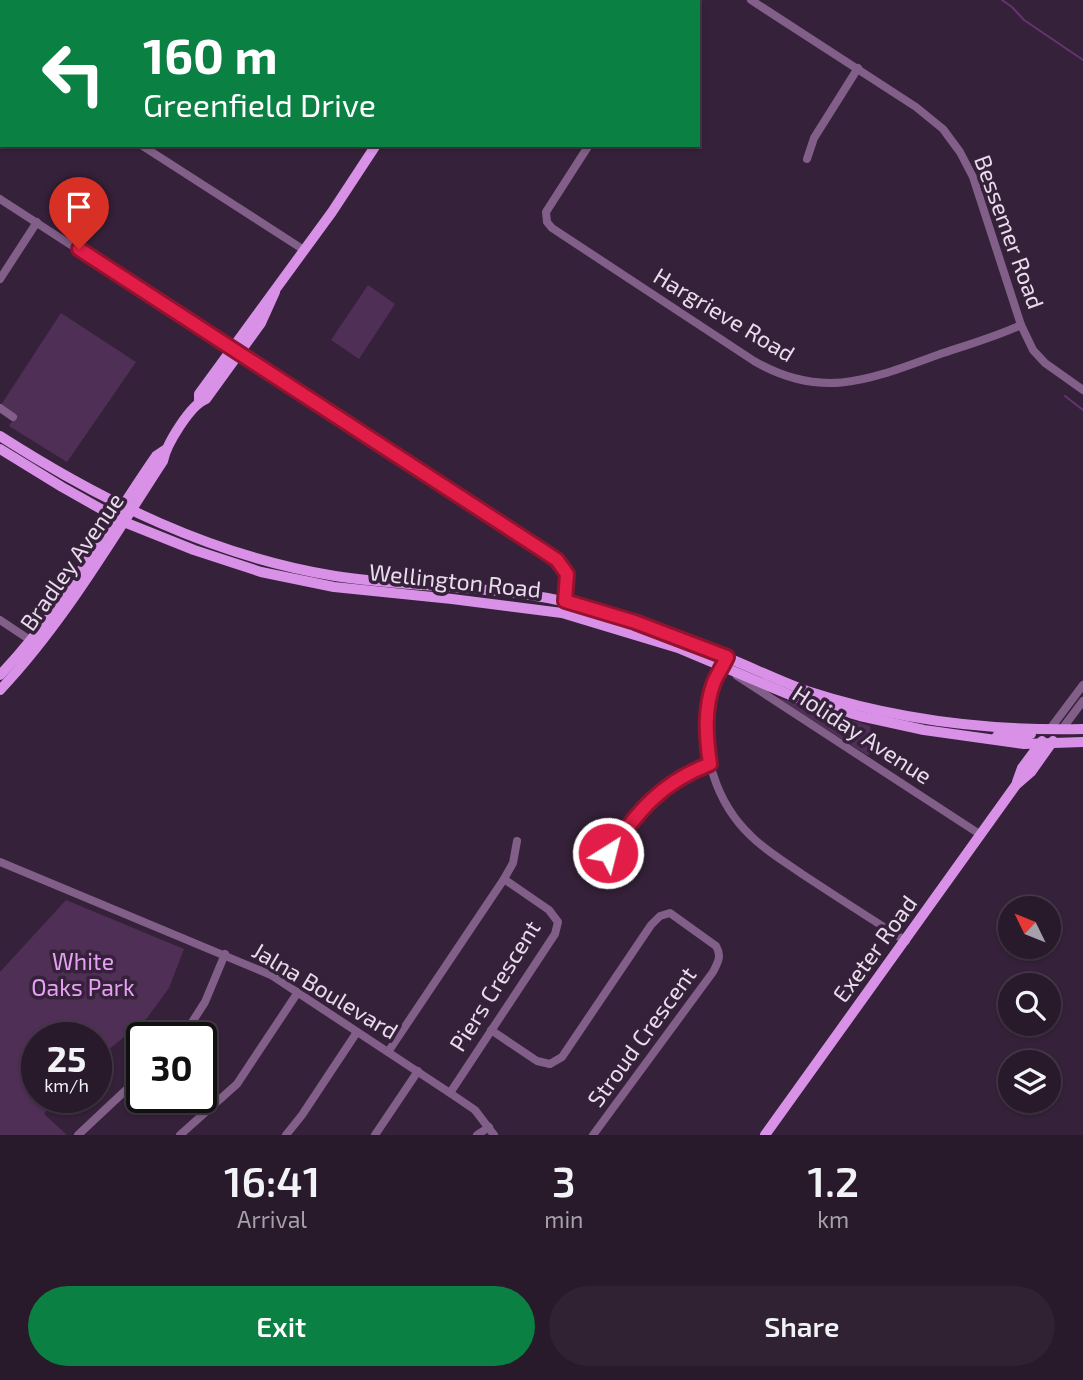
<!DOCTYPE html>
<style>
body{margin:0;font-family:"Exo 2",sans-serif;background:#302233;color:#f1f3f6;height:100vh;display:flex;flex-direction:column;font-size:26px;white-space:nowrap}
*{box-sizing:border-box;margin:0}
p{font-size:23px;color:#a5a0a9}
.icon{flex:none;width:38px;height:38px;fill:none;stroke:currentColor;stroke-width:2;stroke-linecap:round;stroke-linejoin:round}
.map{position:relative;height:1135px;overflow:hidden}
.drawer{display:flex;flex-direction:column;background:#28192b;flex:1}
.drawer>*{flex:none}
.hud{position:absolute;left:0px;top:0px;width:700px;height:147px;box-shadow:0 2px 5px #0004,0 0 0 2px #443847;background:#0b8043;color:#fff;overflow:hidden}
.needle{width:46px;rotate:313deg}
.buttons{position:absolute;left:998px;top:896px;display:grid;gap:14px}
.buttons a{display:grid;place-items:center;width:63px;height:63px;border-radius:50%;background:#28192b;box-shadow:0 2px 5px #0004,0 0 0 2px #443847;font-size:35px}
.speed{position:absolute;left:21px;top:1022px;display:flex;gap:14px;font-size:35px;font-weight:700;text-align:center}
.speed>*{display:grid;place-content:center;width:91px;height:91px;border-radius:50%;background:#28192b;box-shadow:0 2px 5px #0004,0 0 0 2px #443847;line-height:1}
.speed small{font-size:18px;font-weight:400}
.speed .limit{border:4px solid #111;border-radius:10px;background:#fff;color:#111}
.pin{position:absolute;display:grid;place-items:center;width:60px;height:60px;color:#fff;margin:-72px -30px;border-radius:50% 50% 50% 0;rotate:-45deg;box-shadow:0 0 7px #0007}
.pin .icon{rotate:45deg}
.me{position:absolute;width:77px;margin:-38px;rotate:36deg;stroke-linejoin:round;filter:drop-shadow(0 0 5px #0008)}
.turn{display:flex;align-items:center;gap:24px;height:147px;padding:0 28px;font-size:32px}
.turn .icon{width:91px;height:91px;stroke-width:2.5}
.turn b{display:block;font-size:49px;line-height:60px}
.eta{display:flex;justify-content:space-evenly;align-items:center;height:119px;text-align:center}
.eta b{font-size:42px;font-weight:600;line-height:49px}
.cta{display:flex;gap:14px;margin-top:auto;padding:14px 28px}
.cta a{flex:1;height:80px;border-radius:42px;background:#0b8043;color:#fff;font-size:28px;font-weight:600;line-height:80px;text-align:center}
.cta a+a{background:#302233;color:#f1f3f6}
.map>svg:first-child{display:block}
</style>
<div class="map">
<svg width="1083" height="1135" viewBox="0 0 1083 1135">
<rect width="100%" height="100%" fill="#352139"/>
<g fill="#502f56">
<path d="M368 285 395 304 359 359 331 340Z"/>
<path d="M61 313 136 362 67 462 9 426 16 415 1 405Z"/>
<path d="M776 697 870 726 873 753 867 755Z"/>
<path d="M66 900 184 949 169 988 147 1018 96 1060V1038H37V1097H58L44 1114 67 1135H0V972Z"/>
</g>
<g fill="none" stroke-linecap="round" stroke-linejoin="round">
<g stroke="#65346e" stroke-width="2">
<path d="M1002 0 1012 7 1024 20 1083 60"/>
<path d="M1065 396 1083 410"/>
</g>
<g stroke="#815f88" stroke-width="8">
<path d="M101 0 104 2"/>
<path d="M238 0 240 2"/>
<path d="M373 0 375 2"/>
<path d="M751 0 916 107 943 129 960 152 973 177 1021 325 1033 350 1045 363 1083 390"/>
<path d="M15 2 16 0"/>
<path d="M178 2 180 0"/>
<path d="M306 2V0"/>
<path d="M684 2 685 0"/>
<path d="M0 25 2 22"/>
<path d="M0 53 2 54"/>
<path d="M141 145 304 250"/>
<path d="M589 145 546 212 547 222 552 228 754 361C823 401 871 379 940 354 967 345 995 337 1021 325"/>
<path d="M807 159 814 138 858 68"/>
<path d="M0 199 557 560C571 579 567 590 562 613"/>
<path d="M0 279 37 222"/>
<path d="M0 408 13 417"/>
<path d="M0 620 33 642"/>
<path d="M724 664C717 677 711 689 708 704 700 751 716 803 751 836 766 851 785 862 802 874 837 897 871 919 906 941"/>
<path d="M737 676 981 835"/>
<path d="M1050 729 1083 685"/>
<path d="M1062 729 1083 701"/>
<path d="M608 853C638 811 660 783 710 764"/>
<path d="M0 862 271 975 450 1093 475 1110 494 1135"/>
<path d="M504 879 513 863 517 841"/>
<path d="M491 1030 537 1061 550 1064 562 1057 651 925 660 916 670 913 716 946C722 956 718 962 713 972L593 1135"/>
<path d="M182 1038 205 1002 225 954"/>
<path d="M388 1052 504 879 549 910 558 922 555 934 450 1093"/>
<path d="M78 1135 142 1075"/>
<path d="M180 1135 237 1084 298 992"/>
<path d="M286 1135 302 1115 357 1032"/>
<path d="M375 1135 418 1071"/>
<path d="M477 1135 489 1127"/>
</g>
<g stroke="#d991e8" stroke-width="10">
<path d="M463 2 464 0"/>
<path d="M199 402V394L332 212 376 145"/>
<path d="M0 436C103 502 213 556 335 576 417 589 502 584 583 606 631 619 678 637 723 656 751 667 779 681 807 691 896 720 990 731 1083 729"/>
<path d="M0 449 62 487 124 522 194 550 261 572 334 587 452 599 562 613 678 648 797 698 860 716 924 730 1024 744 1083 742"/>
<path d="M0 675C62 611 105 529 156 456L165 450"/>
<path d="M0 690C64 622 112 539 163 461 166 445 190 405 206 399L261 323 275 292"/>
<path d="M997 736 1031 734"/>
<path d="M1017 782 1022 768 1042 741"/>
<path d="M765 1135 1016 785 1031 772 1053 741"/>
</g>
</g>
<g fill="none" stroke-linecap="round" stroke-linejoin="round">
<g stroke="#92132f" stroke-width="18">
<path id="route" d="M79 249 542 550 557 560 567 574 565 601 635 622 727 657C723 666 718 673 714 682 704 708 706 737 710 764 660 783 639 811 608 853"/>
</g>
<use href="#route" stroke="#e11d48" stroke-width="12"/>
</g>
<g text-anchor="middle" stroke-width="7" stroke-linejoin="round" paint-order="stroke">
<g font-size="23" fill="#e9dcec" stroke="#352139">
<text transform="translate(1009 232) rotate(70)" y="8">Bessemer Road</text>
<text transform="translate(724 315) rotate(31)" y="8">Hargrieve Road</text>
<text transform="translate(72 562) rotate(-55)" y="8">Bradley Avenue</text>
<text transform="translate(455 581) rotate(6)" y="8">Wellington Road</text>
<text transform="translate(862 735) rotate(33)" y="8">Holiday Avenue</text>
<text transform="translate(875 949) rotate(-54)" y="8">Exeter Road</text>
<text transform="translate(495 986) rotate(-58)" y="8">Piers Crescent</text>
<text transform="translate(325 991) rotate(31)" y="8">Jalna Boulevard</text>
<text transform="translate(642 1037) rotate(-54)" y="8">Stroud Crescent</text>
</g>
<g font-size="23" fill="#e6a0f4" stroke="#352139">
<text x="83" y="970">White<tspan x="83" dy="26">Oaks Park</tspan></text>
</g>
</g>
</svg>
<div class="buttons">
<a><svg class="needle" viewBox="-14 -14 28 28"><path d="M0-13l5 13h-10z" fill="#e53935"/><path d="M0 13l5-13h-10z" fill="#a5a0a9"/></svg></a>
<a><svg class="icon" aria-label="search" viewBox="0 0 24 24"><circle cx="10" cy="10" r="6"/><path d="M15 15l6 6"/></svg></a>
<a><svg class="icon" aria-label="layers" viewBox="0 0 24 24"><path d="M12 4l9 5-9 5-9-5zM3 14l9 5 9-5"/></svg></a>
</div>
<div class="speed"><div>25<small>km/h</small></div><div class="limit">30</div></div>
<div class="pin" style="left:79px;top:249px;background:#d93025"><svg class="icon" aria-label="arrive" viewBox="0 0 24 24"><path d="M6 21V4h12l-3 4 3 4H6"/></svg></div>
<svg class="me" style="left:608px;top:853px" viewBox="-20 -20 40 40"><circle r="17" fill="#e11d48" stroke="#fff" stroke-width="3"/><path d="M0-11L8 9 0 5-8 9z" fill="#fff"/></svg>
<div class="hud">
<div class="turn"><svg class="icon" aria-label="left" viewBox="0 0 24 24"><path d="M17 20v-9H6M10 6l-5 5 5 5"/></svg><div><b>160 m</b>Greenfield Drive</div></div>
</div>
</div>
<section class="drawer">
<div class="eta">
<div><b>16:41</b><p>Arrival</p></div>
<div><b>3</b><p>min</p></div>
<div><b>1.2</b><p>km</p></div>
</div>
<div class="cta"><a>Exit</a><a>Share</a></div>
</section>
